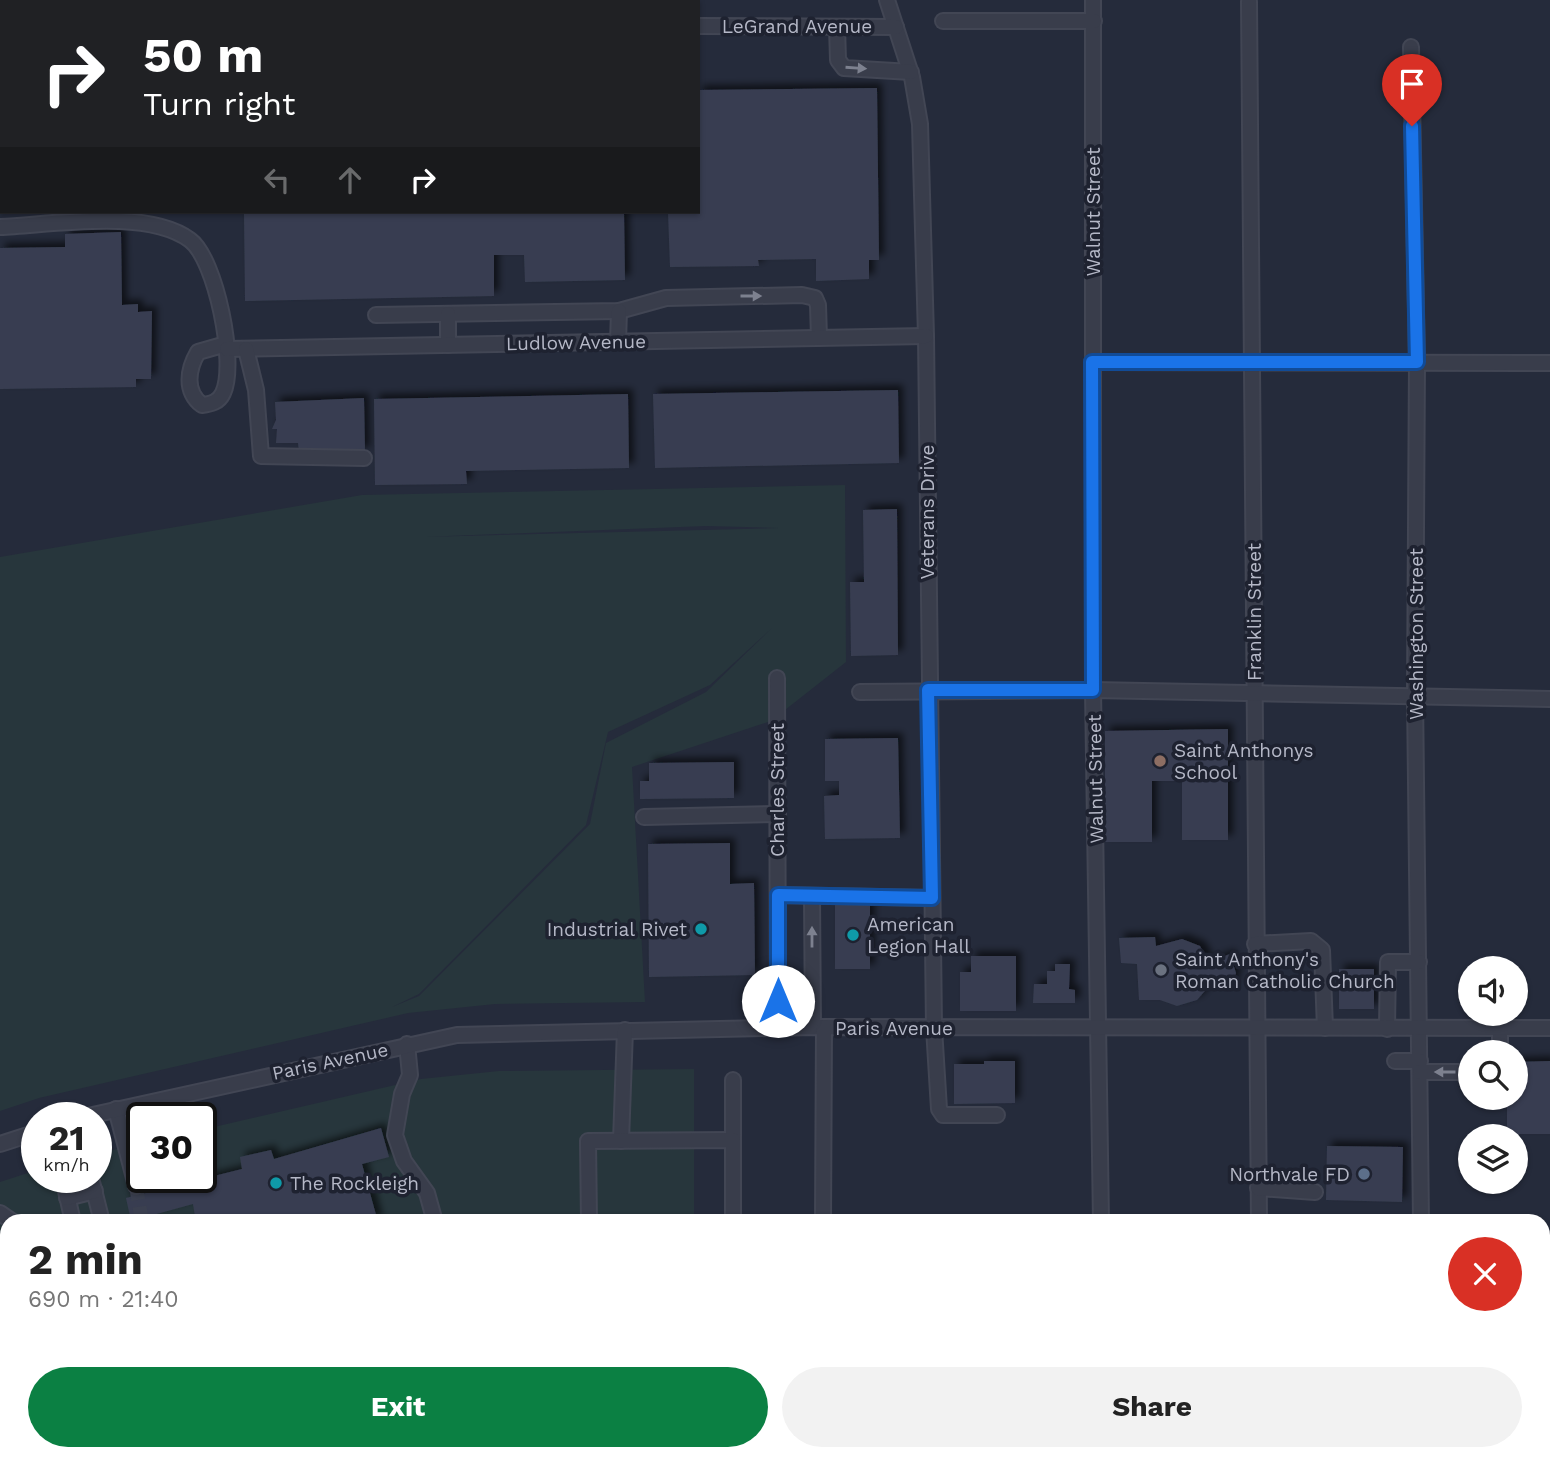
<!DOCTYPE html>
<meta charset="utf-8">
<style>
body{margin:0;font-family:"Work Sans",sans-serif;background:#f2f2f2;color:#222;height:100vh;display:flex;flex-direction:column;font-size:26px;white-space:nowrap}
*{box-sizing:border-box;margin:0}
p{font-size:23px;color:#767676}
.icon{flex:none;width:38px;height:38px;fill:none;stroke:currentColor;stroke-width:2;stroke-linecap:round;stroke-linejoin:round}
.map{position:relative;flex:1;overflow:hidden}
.details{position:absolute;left:0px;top:1214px;width:1550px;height:247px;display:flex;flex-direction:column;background:#fff;border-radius:21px 21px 0 0;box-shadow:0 2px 5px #0004}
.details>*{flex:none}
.hud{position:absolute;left:0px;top:0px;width:700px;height:214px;box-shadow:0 2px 5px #0004;background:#202124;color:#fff;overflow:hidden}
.fabs{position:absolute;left:1458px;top:956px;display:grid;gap:14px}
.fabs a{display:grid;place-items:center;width:70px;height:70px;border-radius:50%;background:#fff;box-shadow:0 2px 5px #0004;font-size:35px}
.speed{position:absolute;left:21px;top:1102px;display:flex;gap:14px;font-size:35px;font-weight:700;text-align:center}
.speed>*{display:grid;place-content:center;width:91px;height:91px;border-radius:50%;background:#fff;box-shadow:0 2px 5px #0004;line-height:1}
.speed small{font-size:18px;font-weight:400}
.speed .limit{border:4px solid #111;border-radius:10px;background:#fff;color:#111}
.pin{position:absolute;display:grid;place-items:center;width:60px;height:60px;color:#fff;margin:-72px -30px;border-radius:50% 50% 50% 0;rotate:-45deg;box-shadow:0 0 7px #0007}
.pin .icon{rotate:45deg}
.me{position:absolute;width:77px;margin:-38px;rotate:0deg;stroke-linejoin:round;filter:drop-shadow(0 0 5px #0008)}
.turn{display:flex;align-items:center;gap:24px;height:147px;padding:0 28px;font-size:32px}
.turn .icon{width:91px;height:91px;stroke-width:2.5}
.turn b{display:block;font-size:49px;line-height:60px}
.lanes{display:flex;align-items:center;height:66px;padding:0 28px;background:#0003;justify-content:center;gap:35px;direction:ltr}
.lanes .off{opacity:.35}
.round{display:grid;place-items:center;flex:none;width:74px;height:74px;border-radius:37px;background:#f2f2f2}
.headline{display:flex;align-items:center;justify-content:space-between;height:119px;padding:0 28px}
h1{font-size:42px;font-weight:700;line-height:52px}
.action{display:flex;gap:14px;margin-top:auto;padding:14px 28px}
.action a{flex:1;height:80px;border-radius:42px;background:#0b8043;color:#fff;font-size:28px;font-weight:700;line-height:80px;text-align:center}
.action a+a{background:#f2f2f2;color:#222}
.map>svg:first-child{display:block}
</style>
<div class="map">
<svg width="1550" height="1461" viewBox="0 0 1550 1461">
<defs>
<filter id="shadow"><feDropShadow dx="5" dy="-5" stdDeviation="3.5" flood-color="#0009"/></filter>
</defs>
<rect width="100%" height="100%" fill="#252b3b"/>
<g fill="#27363c" fill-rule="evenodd">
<path d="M845 485 846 662 771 721 632 767 645 1002 495 1004 408 1013 39 1098 0 1111V557L362 495ZM706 526 779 528 422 537H423ZM772 628 706 692 606 743 590 824 419 996 392 1007 419 994 586 825 608 732 710 685Z"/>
<path d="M694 1069V1221L7 1222V1454H517L519 1461H0V1182L37 1170V1178H96V1154L142 1143V1178H201V1130L421 1079 499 1071Z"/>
</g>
<g fill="#383e51" filter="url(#shadow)">
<path d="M877 88 879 260H869V279L816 281V259L758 260 759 266 670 267 668 212H698V90Z"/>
<path d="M244 212H624L625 280 525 282 524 255H494V296L245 301Z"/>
<path d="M121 232 122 305 138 304V312L152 311 151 379H136V387L0 389V248L65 247V234Z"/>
<path d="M898 390 899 463 655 468 653 394Z"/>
<path d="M628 394 629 468 466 471 467 484 375 485 374 399Z"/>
<path d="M364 398 365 452H299L298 443H276L277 429H272L276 420 275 402Z"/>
<path d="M897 509 898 655 851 656 850 582H864L863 510Z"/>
<path d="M1228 729V840H1182V781H1152V842H1105V731Z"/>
<path d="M898 738 900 838 825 839 824 796 839 795V781H825V739Z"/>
<path d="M734 762V798L640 799V781H649V763Z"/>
<path d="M730 843V884L754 883 755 975 649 977 648 844Z"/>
<rect x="835" y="901" width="35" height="68"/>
<path d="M1155 937 1156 946 1182 939 1200 946 1209 962 1230 954 1236 973 1231 991 1210 985 1197 1000 1177 1006 1160 1000H1139L1137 964 1121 963 1119 938Z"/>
<path d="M971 956H1016V1011H960V972H971Z"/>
<path d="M1055 964H1070L1069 989 1075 990V1003H1033L1034 984H1047V971H1055Z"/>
<rect x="1339" y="969" width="35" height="40"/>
<path d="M984 1061H1015V1103L954 1104V1064H984Z"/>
<path d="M1550 1061V1134H1507V1097H1516V1062Z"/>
<path d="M381 1128 389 1157 362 1164 378 1222H196L193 1204 131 1221 126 1198 242 1169 240 1157 271 1150 274 1159Z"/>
<path d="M1327 1146 1403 1147 1402 1202 1326 1200Z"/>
<rect x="562" y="1454" width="145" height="7"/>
<rect x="814" y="1454" width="71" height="7"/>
<path d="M1297 1454H1321V1457L1297 1458Z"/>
<path d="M1454 1454H1480L1481 1461H1454Z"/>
</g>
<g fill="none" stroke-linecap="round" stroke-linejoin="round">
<path stroke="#3b4050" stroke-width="14" stroke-dasharray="14 7" stroke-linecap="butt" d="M136 1186 142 1222"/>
<g stroke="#424654" stroke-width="18">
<g id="minor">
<path d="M274 0V2"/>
<path d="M887 0 912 77 920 124 926 336 934 1028 939 1109 943 1115H997"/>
<path d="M1093 0V690L1101 1222"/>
<path d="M360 2V0"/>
<path d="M492 2V0"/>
<path d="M552 2V0"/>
<path d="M1249 2 1259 1222"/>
<path d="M943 21H1094"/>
<path d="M698 26 896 27"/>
<path d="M837 27 838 60 844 68 911 72"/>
<path d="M0 28H2"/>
<path d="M1411 47 1417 362 1415 694 1421 1222"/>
<path d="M0 202H2"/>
<path d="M0 227C51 225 147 208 190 240 216 259 237 364 223 393 219 402 211 404 202 405 184 391 188 369 198 352L226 344"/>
<path d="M376 315 619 311 666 298 802 295 815 298 818 305 819 338"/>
<path d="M618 342 619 311"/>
<path d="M448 345V314"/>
<path d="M227 349 926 336"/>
<path d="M246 349 256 390 261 456 364 458"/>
<path d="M1092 362 1550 363"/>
<path d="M777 678 778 1028"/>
<path d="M860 692 1093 690 1550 699"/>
<path d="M644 817 778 814"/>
<path d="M778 895 932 898"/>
<path d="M812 896 813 1027"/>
<path d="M1255 944 1311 941 1322 950 1325 1028"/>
<path d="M1500 1028V1052"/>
<path d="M1387 1029 1388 962H1419"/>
<path d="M407 1044 410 1075 402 1094 395 1135 404 1161 427 1193 435 1222"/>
<path d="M1395 1061H1420"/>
<path d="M1420 1072H1470"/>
<path d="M733 1080V1140"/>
<path d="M116 1109 136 1186"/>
<path d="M79 1118 457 1035 813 1027 1550 1028"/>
<path d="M621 1141 625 1030"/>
<path d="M0 1144 37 1132"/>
<path d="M63 1178 73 1222"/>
<path d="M91 1178 102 1222"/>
<path d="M1258 1188 1315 1192"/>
<path d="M67 1198 95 1191"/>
<path d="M0 1213 13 1222"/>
<path d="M589 1222 588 1141 733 1140V1222"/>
<path d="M823 1222 824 1027"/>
<path d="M1544 1361H1550"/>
<path d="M0 1443 7 1441"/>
<path d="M111 1454 112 1461"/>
<path d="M188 1454 189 1461"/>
<path d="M247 1454 249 1461"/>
<path d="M530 1454 531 1461"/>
<path d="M759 1454 760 1461"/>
<path d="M1103 1454V1461"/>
<path d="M1262 1454V1461"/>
<path d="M1424 1454V1461"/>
<path d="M381 1461 401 1454"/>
</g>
</g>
<use href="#minor" stroke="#393d4b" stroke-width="14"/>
</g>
<defs><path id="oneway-solid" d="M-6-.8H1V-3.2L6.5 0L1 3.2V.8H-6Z" transform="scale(1.75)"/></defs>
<g fill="#7d818f">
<use href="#oneway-solid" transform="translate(856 68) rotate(4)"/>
<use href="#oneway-solid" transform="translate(751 296)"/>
<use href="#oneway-solid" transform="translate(812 937) rotate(-90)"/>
<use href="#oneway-solid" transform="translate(1445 1072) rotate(180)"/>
</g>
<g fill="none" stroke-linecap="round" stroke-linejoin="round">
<g stroke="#114b97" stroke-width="18">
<path id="route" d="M778 1001V895L932 898 928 690H1093L1092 362H1417L1412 126"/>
</g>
<use href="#route" stroke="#1a73e8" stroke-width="12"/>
</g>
<circle fill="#8d6e63" stroke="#1e2230" stroke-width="2.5" cx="1160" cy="761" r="7"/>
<g fill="#0f9aa8" stroke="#1e2230" stroke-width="2.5">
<circle cx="701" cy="929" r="7"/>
<circle cx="853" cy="935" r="7"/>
<circle cx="276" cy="1183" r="7"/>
</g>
<circle fill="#6b7280" stroke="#1e2230" stroke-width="2.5" cx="1161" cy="970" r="7"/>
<circle fill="#5c6f8a" stroke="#1e2230" stroke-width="2.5" cx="1364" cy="1174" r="7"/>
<g text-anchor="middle" stroke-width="7" stroke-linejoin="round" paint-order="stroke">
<g font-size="19" fill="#b5b8c7" stroke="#1e2230">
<text x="797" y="33">LeGrand Avenue</text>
<text transform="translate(1093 212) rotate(-90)" y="7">Walnut Street</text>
<text transform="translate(576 342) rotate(-1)" y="7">Ludlow Avenue</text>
<text transform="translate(927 512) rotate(-90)" y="7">Veterans Drive</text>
<text transform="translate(1254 612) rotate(-90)" y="7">Franklin Street</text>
<text transform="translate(1416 634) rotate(-90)" y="7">Washington Street</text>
<text transform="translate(1095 779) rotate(-91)" y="7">Walnut Street</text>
<text transform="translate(777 790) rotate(-90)" y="7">Charles Street</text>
<text x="894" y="1035">Paris Avenue</text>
<text transform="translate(330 1061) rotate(-12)" y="7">Paris Avenue</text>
</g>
<g font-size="19" fill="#b5b8c7" stroke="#1e2230" text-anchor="start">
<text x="1174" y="757">Saint Anthonys<tspan x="1174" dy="22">School</tspan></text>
<text x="867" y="931">American<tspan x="867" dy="22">Legion Hall</tspan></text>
<text x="687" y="936" text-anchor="end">Industrial Rivet</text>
<text x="1175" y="966">Saint Anthony's<tspan x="1175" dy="22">Roman Catholic Church</tspan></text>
<text x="1350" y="1181" text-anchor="end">Northvale FD</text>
<text x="290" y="1190">The Rockleigh</text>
</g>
</g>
</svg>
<div class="fabs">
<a><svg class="icon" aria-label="sound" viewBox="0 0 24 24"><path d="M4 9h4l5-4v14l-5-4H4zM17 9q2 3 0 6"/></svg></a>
<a><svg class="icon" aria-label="search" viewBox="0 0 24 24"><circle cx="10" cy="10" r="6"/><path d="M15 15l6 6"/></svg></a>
<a><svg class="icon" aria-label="layers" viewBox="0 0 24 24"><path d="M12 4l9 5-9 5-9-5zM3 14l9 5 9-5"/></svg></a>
</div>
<div class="speed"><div>21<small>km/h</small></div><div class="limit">30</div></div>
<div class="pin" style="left:1412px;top:126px;background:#d93025"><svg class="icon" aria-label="arrive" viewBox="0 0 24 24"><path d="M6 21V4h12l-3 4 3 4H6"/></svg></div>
<svg class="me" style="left:778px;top:1001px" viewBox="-20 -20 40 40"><circle r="19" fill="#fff"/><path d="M0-13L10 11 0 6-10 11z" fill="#1a73e8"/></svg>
<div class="hud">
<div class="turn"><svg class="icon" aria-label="right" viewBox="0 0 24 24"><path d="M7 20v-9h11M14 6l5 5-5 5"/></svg><div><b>50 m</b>Turn right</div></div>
<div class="lanes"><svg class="icon off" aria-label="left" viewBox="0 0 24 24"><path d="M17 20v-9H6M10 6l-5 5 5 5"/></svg><svg class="icon off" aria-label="ahead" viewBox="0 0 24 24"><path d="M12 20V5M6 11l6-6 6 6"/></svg><svg class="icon" aria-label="right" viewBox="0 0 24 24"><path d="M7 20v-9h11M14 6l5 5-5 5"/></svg></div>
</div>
<section class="details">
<div class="headline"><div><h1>2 min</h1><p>690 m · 21:40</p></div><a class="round" style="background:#d93025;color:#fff"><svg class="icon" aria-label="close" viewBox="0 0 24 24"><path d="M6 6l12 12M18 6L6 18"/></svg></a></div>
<div class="action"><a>Exit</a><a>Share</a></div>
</section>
</div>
